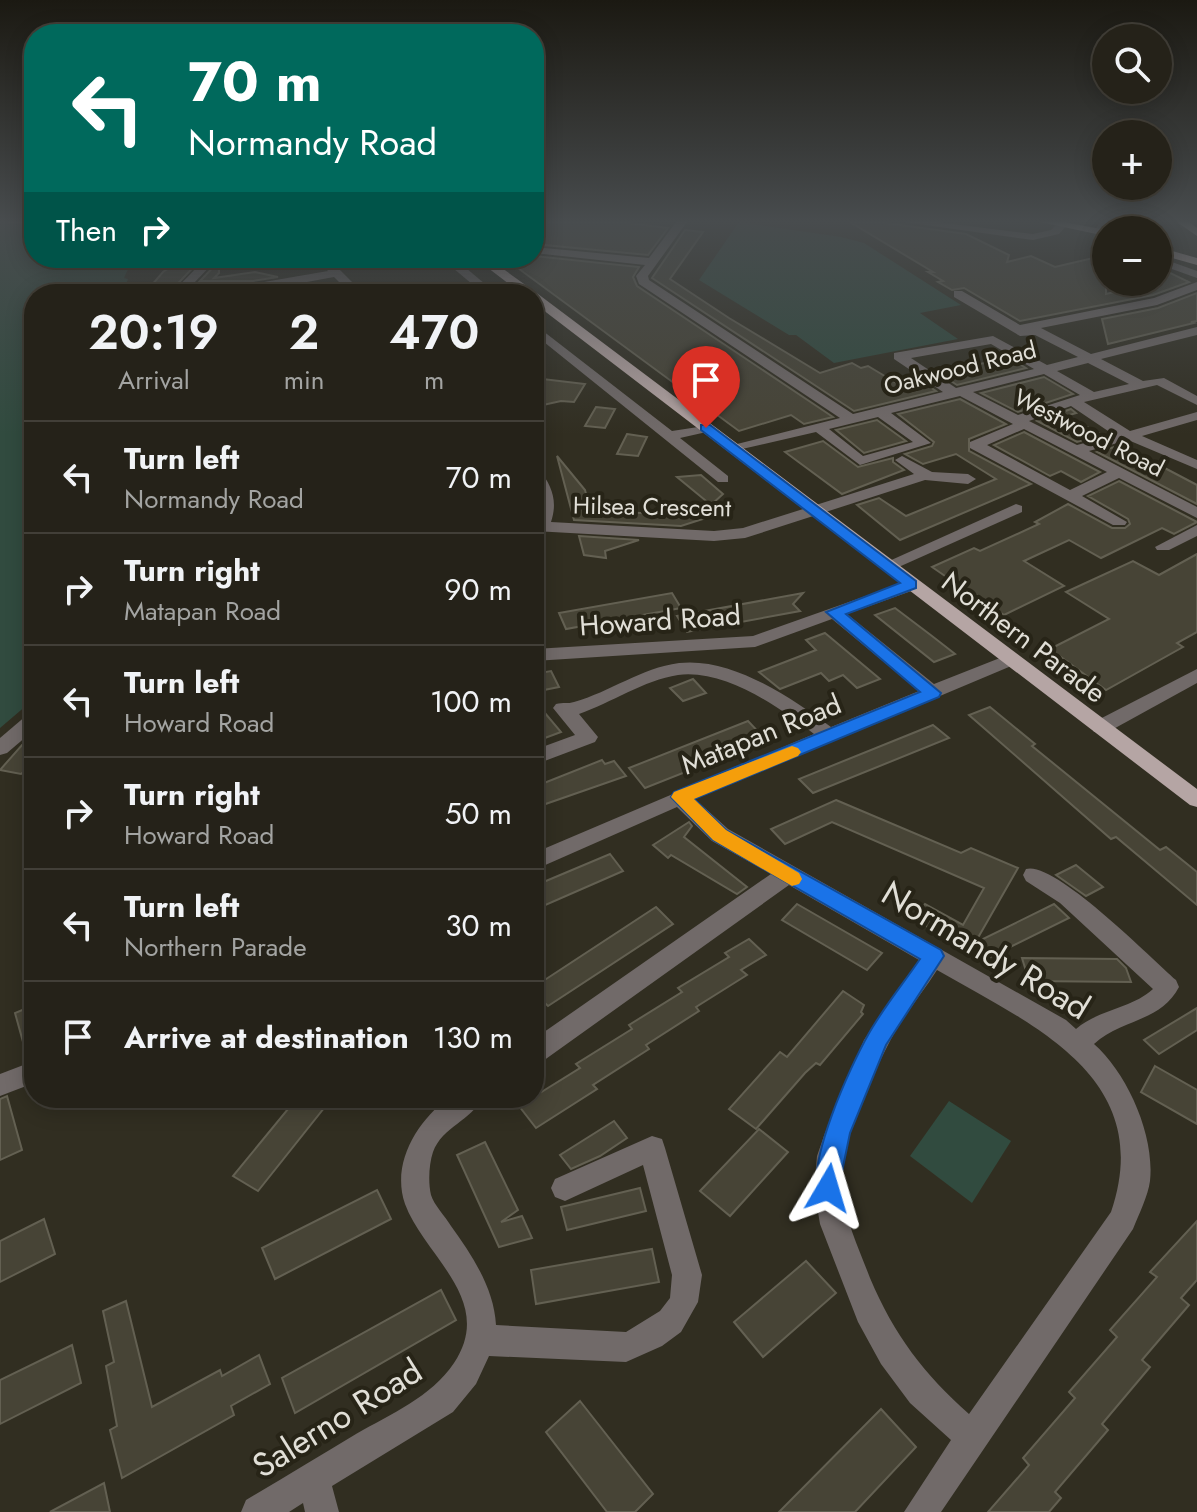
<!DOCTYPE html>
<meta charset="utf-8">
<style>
body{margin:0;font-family:Jost,sans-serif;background:#312f26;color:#f1f3f6;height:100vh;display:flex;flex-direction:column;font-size:30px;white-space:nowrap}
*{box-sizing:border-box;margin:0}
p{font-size:26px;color:#a3a4a2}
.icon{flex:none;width:44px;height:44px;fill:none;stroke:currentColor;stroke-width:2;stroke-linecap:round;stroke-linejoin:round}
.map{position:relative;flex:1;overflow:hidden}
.side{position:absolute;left:24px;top:284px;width:520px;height:824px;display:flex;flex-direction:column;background:#252219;border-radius:32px;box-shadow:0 4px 20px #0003,0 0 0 2px #423f38}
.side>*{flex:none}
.top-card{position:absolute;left:24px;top:24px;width:520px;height:244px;border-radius:32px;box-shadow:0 4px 20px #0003,0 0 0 2px #423f38;background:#00695c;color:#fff;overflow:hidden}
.tools{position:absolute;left:1092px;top:24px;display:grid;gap:16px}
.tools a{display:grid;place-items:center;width:80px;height:80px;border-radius:50%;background:#252219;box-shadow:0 4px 20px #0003,0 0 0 2px #423f38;font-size:40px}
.pin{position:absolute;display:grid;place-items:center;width:68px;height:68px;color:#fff;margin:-82px -34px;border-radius:50% 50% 50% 0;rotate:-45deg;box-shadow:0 0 8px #0007}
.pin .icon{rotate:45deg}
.me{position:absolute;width:88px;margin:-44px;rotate:7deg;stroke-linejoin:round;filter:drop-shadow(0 0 6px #0008)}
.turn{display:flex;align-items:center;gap:28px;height:168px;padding:0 32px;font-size:36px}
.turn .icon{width:104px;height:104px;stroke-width:2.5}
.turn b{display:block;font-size:56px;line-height:68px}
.then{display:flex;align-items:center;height:76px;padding:0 32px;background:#0003;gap:16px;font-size:30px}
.eta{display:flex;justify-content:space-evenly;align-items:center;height:136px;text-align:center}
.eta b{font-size:48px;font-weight:600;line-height:56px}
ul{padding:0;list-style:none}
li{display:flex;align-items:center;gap:24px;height:112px;padding:0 32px;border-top:2px solid #423f38}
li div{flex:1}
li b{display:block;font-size:30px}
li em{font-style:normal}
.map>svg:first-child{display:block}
</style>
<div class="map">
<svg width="1197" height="1512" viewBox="0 0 1197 1512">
<rect width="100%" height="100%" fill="#312e21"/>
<g fill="#314b3f">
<path d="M0 222 34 226V258H139L128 269 124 278 128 279 122 294H34V699L0 728Z"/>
<path d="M739 222 841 237 864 243 961 305 920 313 958 339 834 363 796 335H789L699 280Z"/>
<path d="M949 1101 1011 1141 972 1203 910 1156Z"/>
</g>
<g fill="#474436" stroke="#636052" stroke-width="2">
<path d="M534 222H620L668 228 648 255 534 244Z"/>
<path d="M850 222H878L966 234 1009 255 1007 262 1031 256 1055 267 1106 255V294L1158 282V267L1189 282 1153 295 1020 321 964 288 952 290 938 282 943 281 928 272H933Z"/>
<path d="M685 230 703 232 670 279 729 318 820 373 852 363 861 368 868 366 898 384 918 379 936 391 854 411 652 278Z"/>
<path d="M534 256 639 267 633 277 637 286 833 417 804 424 791 415 739 431 515 266 523 258Z"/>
<path d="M183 258H202L168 294H144L163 272Z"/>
<path d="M219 261V273L214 278 255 272 278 277 253 281H200Z"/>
<path d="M315 284 323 285 322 294H259Z"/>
<path d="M1197 293V321L1191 322 1194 323 1108 344 1102 319 1158 308Z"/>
<path d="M1008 357 1026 368 957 385 940 374Z"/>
<path d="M1044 377 1073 394 1018 412 981 393Z"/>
<path d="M534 378 585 384 574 402 561 401 534 407Z"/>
<path d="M960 399 1006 424 969 439V451L1031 484 900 540 857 505 879 498 906 516 996 479 956 454 923 464 905 454 932 446 934 442 898 414Z"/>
<path d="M596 407 615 409 605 428 585 426Z"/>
<path d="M1071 409 1076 413 1066 416 1102 435 1077 442 1037 421Z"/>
<path d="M877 420 906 441 864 453 836 430Z"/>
<path d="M1024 432 1100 472 1081 482 1061 471 1050 476 994 445Z"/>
<path d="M627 434 647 437 638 456 617 454Z"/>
<path d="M823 441 858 467 893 458V462L904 470 842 494 785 452Z"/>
<path d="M1121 445 1197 485V504L1097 452Z"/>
<path d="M557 456 585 490 590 510 709 517 681 526 574 520Z"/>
<path d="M701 475 723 494 711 505 677 477Z"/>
<path d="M1119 481 1197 522 1174 534 1162 528 1101 558 1069 540 1024 561 1064 586 1004 615 961 584 958 585 932 567 974 548 980 551 1039 524 1035 522 1068 504 1112 528H1125L1130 524 1128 519 1088 496Z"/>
<path d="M579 536 639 540 605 551 606 558 584 555Z"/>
<path d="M1197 554V632L1177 643 1183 647 1106 690 1050 649 1109 619 1066 592 1133 561 1159 575Z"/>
<path d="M672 593 681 608 566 629 559 613Z"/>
<path d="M803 593 793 604 800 611 687 632 677 616Z"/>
<path d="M895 608 932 636 955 654 934 662 875 615Z"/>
<path d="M825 633 880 679 857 688 843 675 829 681 821 673 780 689 759 672 816 650 806 640Z"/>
<path d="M551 671 559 687 534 692V674Z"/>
<path d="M693 679 706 693 683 701 670 688Z"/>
<path d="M534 700 561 732 534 742Z"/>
<path d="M990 707 1035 744 1032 746 1160 850 1166 847 1197 872V905L1116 837 1111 839 969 715Z"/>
<path d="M748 721 766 740 645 788 629 768Z"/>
<path d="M933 725 949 738 813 793 799 779Z"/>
<path d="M22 745 34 747V770L27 769 21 774 0 770Z"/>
<path d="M602 760 605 764 614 761 626 776 534 808V787Z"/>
<path d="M836 800 961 853 971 848 1018 868 975 943 1054 904 1069 918 986 959 913 919 925 904 963 925 984 888 832 822 785 844 771 829Z"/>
<path d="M689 822 692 826 684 837 747 887 737 894 671 855 668 858 653 845Z"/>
<path d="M610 854 623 871 534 910V886Z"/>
<path d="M1076 865 1103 887 1086 896 1056 875Z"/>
<path d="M797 904 882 953 867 970 782 920Z"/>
<path d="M656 907 673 924 548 1006 545 1003 534 1011V987Z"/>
<path d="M749 939 766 955 741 970 747 975 696 1007 699 1011 646 1045 649 1049 593 1085 597 1089 536 1128 519 1106 580 1068 576 1064 632 1029 629 1025 682 992 678 988 729 957 725 953Z"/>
<path d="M1022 958 1117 959 1126 968 1131 982 1029 981Z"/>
<path d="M843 991 864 1005 861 1012 863 1014 820 1065 816 1063 805 1073 756 1129 729 1109 780 1052 787 1057Z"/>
<path d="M34 1005V1058L28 1060 15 1013Z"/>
<path d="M1197 1008V1030L1159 1054 1144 1040Z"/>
<path d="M1155 1066 1197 1090V1124L1141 1092Z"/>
<path d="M7 1096 22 1150 0 1160V1099Z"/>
<path d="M297 1098H332L258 1191 233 1176Z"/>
<path d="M614 1121 627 1138 600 1156 571 1169 560 1155Z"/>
<path d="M759 1129 788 1152 730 1216 700 1191Z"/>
<path d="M485 1142 518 1210 501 1222 522 1216 532 1238 499 1247 457 1155Z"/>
<path d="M640 1188 646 1211 567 1230 561 1207Z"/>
<path d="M377 1190 391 1219 275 1279 262 1248Z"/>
<path d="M44 1219 55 1254 0 1282V1241Z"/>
<path d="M1197 1221V1280L1181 1298 1189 1305 1142 1360 1150 1367 1102 1424 1108 1430 1055 1492 1061 1498 1049 1512H988L1029 1465 1023 1458 1075 1398 1069 1392 1117 1337 1110 1330 1157 1277 1150 1272Z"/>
<path d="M652 1249 659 1282 536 1304 531 1270Z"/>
<path d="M806 1261 836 1293 763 1357 734 1322Z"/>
<path d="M441 1290 456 1320 295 1413 282 1378Z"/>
<path d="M126 1301 152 1407 220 1370 222 1376 259 1355 270 1384 231 1406 234 1415 122 1478 110 1430 117 1426 106 1366 114 1362 103 1311Z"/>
<path d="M72 1345 81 1383 0 1424V1380Z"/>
<path d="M580 1401 653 1494 635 1512H607L546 1432Z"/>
<path d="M881 1409 916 1447 855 1512H779Z"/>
<path d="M104 1483 110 1512H50Z"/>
</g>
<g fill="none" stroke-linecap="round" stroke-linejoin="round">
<g fill="#716a69" fill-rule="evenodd">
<path d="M3 222H34V226Z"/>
<path d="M676 222H687L648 276 649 280 853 414 943 392 894 359V353L993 336 1047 365 1078 357 1035 335 1020 336 954 297V291H962L1020 325 1154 298 1197 282V290L1157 305 1041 328 1091 354 1197 327V335L1101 359 1143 381 1164 378 1197 396V405L1157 385 1084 402 1130 431 1197 412V420L1142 436 1197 460V469L1128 440 1089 451 1197 507V518L1119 478 1082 496 1127 522 1125 525H1113L970 448V442L1013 424 960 396 891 413 931 443 860 465 816 432 729 452V446L840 418 639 284 636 276 645 265 534 253V247L649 258ZM991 344 1034 369 956 388 911 358ZM1088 363 1129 384 1094 392 1057 371ZM1044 374 1080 395 1018 415 973 392ZM1071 406 1111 433 1115 435 1077 445 1029 421ZM878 417 913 442 863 456 829 429ZM1024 429 1107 472 1070 490 987 445Z"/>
<path d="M904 222H937L1033 234 1051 230 1058 223 1067 225 1059 234 1033 240Z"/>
<path d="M1100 222H1110L1099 235 1094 232Z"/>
<path d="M1158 257 1197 271V278L1158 264Z"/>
<path d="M206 258H218L193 284H253L328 271 316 258H328L364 294H351L334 277 253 292 171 294Z"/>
<path d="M441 258H454L497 294H484Z"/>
<path d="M534 324 672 431 711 425V431L680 438 728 476V482H718L534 334Z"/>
<path d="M902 456 932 472 968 474 976 479 968 484 925 480 745 538 714 541 534 531 540 505 534 468 539 469C552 486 558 501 551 522L714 531 743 528 914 474 895 460Z"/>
<path d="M1016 504 1022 506V512L892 570 886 571 878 566Z"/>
<path d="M1197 525V536L1169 550H1157L1155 547Z"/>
<path d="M911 580 917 581 919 585 917 589 847 614 934 684 1010 654 1019 660 1016 664 695 799 728 829 1066 1020 1076 1029C1099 1009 1131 1009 1153 989L1060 903 1026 881 1023 875 1026 869C1054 860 1151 958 1176 980L1179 987C1161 1022 1121 1019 1094 1044 1127 1073 1155 1135 1150 1181 1148 1196 1139 1214 1133 1229L941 1512H904L951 1440 910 1403 881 1364 858 1322 820 1224 814 1188 817 1156 825 1133 864 1040 919 960 789 885 543 1061 534 1064V1039L771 874 712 841 677 807 534 870V853L814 734C779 707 725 669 678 675 644 680 611 703 579 714L598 737 595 742 534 765V750L575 735 553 708 556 704C563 702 568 704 574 702 610 692 641 668 679 663 732 657 790 697 831 727L919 691 832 619 755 647 534 661V649L753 636ZM937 970C1032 1025 1157 1077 1111 1212L969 1414C924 1374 894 1335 870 1278 859 1249 846 1222 842 1191 838 1149 868 1084 887 1047 900 1020 921 995 937 970Z"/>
<path d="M1197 669V683L1108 732H1094L1091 727 1094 722Z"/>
<path d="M34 714V730L7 753 0 755V738L27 715Z"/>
<path d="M34 1061V1083L0 1096V1074Z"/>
<path d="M448 1098H482C472 1120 442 1127 433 1152 429 1164 428 1182 431 1195 434 1205 445 1216 451 1226 472 1255 494 1288 496 1325L626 1332 660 1311 670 1298 672 1275 643 1165 565 1201 555 1197 551 1188 555 1179 652 1136 662 1139 665 1148 702 1275 698 1302 681 1332 662 1346 626 1362 489 1356 476 1384 453 1412 332 1486 339 1512H305L303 1503 289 1512H241L246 1500C283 1478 320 1456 356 1434 391 1414 431 1397 454 1363 496 1300 424 1256 405 1204 391 1163 417 1122 448 1098Z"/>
</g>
<g fill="#b5a5a4" fill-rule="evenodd">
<path d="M1040 222H1064L1106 230V236Z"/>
<path d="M1177 222H1189L1197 228V236Z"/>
<path d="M1158 247 1197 258V265L1158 254Z"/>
<path d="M475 258H488L538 294 1197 789V807L1190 805 534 303V294H522Z"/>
</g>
</g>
<linearGradient id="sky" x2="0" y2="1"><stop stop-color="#1b1912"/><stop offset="0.51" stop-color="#484c4e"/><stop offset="1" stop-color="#484c4e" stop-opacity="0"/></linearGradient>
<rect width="1197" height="434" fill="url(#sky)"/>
<path fill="#1a73e8" stroke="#114b97" stroke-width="2" d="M701 425H710L916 581V588L846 614 941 693 939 697 694 799 726 830 941 950 944 956 886 1045 850 1133 837 1196 828 1199 819 1196C805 1165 851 1065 868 1035 883 1008 903 984 920 959L713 840 671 797 674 792 920 692 826 612 900 583 701 430Z"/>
<path fill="#f59e0b" d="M792 746 798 748 801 752 798 756 694 799 726 830 799 873 802 879 799 884 792 886 713 840 671 797 674 792Z"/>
<g text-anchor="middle" stroke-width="8" stroke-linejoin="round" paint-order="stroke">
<g font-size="24" fill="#e1dfd7" stroke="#272417">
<text transform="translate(960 368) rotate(-14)" y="8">Oakwood Road</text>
<text transform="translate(1089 433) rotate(27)" y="8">Westwood Road</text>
<text transform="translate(652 507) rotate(1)" y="8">Hilsea Crescent</text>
</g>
<g font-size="28" fill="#e1dfd7" stroke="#272417">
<text transform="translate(660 620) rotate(-4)" y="10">Howard Road</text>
<text transform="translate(1024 637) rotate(37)" y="10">Northern Parade</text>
<text transform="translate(761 734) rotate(-22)" y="10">Matapan Road</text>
</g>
<g font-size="34" fill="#e1dfd7" stroke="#272417">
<text transform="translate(986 950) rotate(31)" y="12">Normandy Road</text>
<text transform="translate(337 1418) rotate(-32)" y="12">Salerno Road</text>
</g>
</g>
</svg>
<div class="tools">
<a><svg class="icon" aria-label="search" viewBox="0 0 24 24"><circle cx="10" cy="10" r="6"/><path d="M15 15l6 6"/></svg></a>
<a>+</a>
<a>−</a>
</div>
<div class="pin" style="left:706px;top:428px;background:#d93025"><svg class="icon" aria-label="arrive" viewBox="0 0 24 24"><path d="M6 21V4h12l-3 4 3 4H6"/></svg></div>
<svg class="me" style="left:828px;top:1188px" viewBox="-20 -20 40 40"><path d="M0-17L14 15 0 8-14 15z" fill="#1a73e8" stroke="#fff" stroke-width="4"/></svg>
<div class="top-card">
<div class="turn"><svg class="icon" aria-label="left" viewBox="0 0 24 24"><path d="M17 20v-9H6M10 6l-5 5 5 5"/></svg><div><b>70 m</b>Normandy Road</div></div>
<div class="then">Then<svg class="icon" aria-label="right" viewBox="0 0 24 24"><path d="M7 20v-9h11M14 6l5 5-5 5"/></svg></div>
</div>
<section class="side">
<div class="eta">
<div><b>20:19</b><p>Arrival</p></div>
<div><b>2</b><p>min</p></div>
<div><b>470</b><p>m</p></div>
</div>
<ul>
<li><svg class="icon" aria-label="left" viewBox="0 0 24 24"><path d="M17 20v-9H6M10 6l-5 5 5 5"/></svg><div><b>Turn left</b><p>Normandy Road</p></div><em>70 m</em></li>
<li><svg class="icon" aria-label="right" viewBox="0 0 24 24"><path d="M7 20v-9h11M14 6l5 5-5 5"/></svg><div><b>Turn right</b><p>Matapan Road</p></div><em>90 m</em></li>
<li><svg class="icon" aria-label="left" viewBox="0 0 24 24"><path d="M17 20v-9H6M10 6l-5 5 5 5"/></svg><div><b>Turn left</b><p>Howard Road</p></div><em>100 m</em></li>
<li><svg class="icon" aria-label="right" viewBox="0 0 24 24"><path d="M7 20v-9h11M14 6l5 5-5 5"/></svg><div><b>Turn right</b><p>Howard Road</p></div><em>50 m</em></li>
<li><svg class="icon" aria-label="left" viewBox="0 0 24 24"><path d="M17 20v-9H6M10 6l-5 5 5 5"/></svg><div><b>Turn left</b><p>Northern Parade</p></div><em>30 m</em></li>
<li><svg class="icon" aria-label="arrive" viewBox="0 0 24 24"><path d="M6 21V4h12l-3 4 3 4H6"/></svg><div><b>Arrive at destination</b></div><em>130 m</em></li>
</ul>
</section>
</div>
